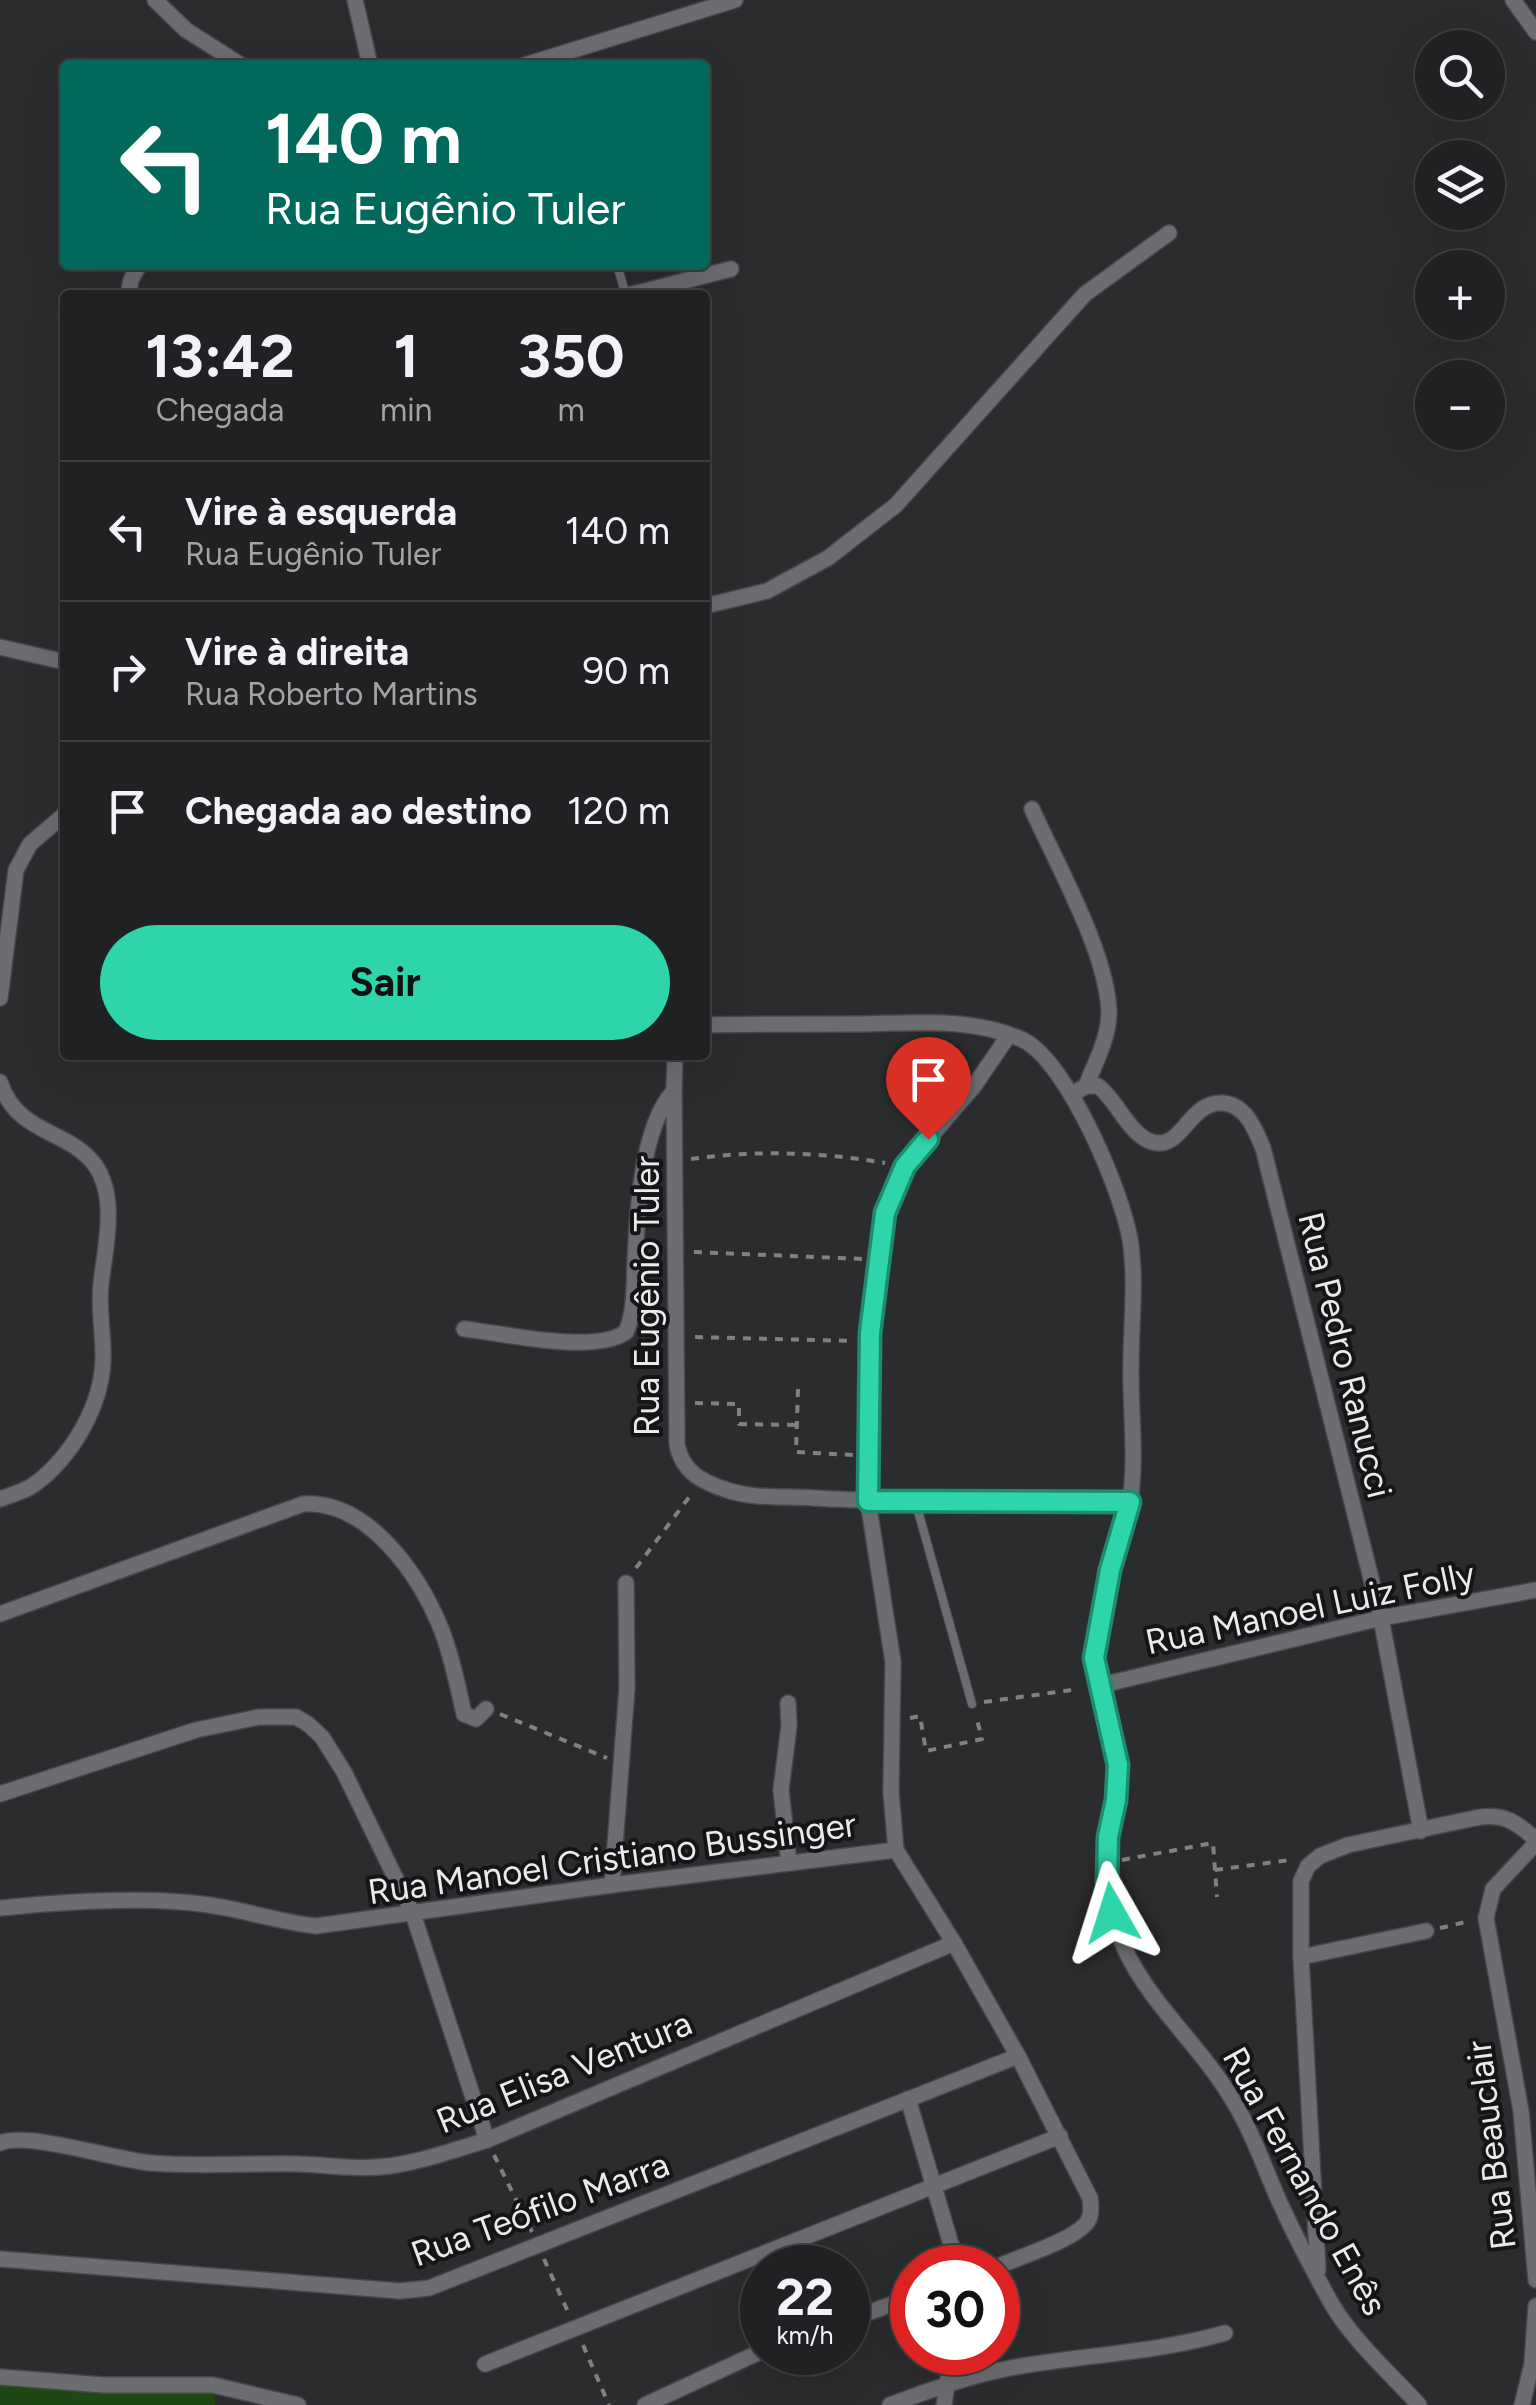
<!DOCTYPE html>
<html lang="pt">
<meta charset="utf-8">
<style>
body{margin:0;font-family:Figtree,sans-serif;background:#2d2e2f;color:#f1f3f6;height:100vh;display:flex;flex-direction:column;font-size:38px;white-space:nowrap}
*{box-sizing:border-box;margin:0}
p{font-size:32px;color:#a2a3a5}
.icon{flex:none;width:55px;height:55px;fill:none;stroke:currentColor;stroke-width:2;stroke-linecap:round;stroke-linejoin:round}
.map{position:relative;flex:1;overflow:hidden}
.details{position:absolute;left:60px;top:290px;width:650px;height:770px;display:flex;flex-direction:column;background:#202122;border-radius:10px;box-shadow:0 10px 40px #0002,0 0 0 2px #3d3e40}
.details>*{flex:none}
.hud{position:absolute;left:60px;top:60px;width:650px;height:210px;border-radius:10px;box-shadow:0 10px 40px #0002,0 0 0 2px #3d3e40;background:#00695c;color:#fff;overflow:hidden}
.fabs{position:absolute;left:1415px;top:30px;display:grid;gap:20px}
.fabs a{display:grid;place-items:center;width:90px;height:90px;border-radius:50%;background:#202122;box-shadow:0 10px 40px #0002,0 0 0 2px #3d3e40;font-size:50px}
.speed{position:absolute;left:740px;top:2245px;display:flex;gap:20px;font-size:50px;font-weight:700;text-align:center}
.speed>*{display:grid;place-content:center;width:130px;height:130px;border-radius:50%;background:#202122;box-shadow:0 10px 40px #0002,0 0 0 2px #3d3e40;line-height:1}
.speed small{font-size:25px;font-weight:400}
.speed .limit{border:15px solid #d22;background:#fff;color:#111}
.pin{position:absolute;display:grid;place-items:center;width:85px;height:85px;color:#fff;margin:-102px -42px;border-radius:50% 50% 50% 0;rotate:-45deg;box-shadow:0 0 10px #0007}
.pin .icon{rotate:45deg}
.me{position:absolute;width:110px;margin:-55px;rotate:354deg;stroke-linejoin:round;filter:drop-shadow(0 0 8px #0008)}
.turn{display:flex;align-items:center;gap:35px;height:210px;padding:0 40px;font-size:45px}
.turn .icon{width:130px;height:130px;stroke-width:2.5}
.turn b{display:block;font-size:70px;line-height:85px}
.eta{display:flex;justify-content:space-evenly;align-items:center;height:170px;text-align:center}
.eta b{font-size:60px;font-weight:700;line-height:70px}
.action{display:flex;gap:20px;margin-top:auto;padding:20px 40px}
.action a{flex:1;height:115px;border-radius:60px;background:#2ed4aa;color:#111;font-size:40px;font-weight:700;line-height:115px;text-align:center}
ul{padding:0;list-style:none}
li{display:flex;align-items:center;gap:30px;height:140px;padding:0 40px;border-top:2px solid #3d3e40}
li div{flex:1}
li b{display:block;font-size:38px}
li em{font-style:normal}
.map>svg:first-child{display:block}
</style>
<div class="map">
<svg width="1536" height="2405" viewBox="0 0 1536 2405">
<rect width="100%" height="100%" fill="#2b2c2e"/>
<path fill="#1d4811" d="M0 2383 215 2388V2405H0Z"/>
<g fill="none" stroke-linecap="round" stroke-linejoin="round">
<g stroke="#47484a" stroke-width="10">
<g id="lane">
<path d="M617 265 626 295"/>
<path d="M915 1500 972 1704"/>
</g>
</g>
<g stroke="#47484a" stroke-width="18">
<g id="street">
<path d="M155 0 186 30 241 65"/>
<path d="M355 0 370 65"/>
<path d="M1513 0 1536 32"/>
<path d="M525 65 735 0"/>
<path d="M128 295 131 280 139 265"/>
<path d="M629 295 731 269"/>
<path d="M705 606 767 591 828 558 896 505 1085 294 1169 233"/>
<path d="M0 647 65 662"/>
<path d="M1032 809C1057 865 1107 952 1109 1012 1109 1038 1095 1063 1086 1086"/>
<path d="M0 998 16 870 30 844 65 814"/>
<path d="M705 1025C757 1024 809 1024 860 1024 914 1023 973 1017 1023 1040 1068 1062 1125 1197 1131 1246 1136 1285 1131 1326 1131 1365 1130 1410 1137 1456 1130 1502 1122 1553 1097 1600 1094 1653 1092 1692 1117 1729 1118 1768 1119 1808 1103 1846 1107 1886 1119 1985 1190 2026 1235 2104 1254 2135 1265 2170 1280 2203 1295 2236 1313 2270 1330 2301 1352 2340 1389 2372 1419 2405"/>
<path d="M0 1082C18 1136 69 1129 95 1165 118 1198 105 1248 101 1284 98 1310 104 1335 103 1361 101 1407 72 1456 35 1484 26 1491 11 1495 0 1499"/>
<path d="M674 1091 675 1055"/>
<path d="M1071 1095 1086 1086H1098C1117 1100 1129 1135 1152 1142 1183 1151 1188 1101 1223 1103 1246 1105 1255 1129 1263 1148L1381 1618 1421 1831"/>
<path d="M464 1329C503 1333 594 1355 626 1332 635 1312 634 1285 635 1263 637 1215 641 1126 674 1091L677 1444C682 1473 704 1483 730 1491 756 1499 787 1496 814 1498 919 1504 1025 1501 1130 1503"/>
<path d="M0 1614 303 1504C369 1500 420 1576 442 1631 452 1658 458 1686 464 1714L476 1719 486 1709"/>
<path d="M1098 1686 1381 1618 1536 1590"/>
<path d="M788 1703 789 1726 781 1790 789 1863"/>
<path d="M0 1794 196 1730 259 1717H296L308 1724 322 1737 344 1772 413 1914 487 2140"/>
<path d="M1536 1843 1493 1889 1486 1918 1521 2111 1536 2280"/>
<path d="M612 1885 627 1688 626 1583"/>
<path d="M0 1908C60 1902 150 1896 209 1905 245 1910 279 1922 316 1926L612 1885 896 1850"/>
<path d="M1301 1957 1426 1931"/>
<path d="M908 2099 958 2268"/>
<path d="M0 2143C28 2131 115 2160 151 2163 200 2167 249 2163 298 2164 329 2165 359 2170 390 2166 423 2161 455 2150 487 2140L954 1943"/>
<path d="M0 2259 400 2291 429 2288 1018 2056"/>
<path d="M994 2268C1016 2258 1076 2240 1088 2221 1092 2214 1091 2205 1090 2198L1018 2056 954 1943 896 1850 891 1792 893 1662 868 1501 870 1333 885 1213 905 1166 974 1086 1009 1035"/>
<path d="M1318 2270 1301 1957V1881L1308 1866 1320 1856 1348 1845 1475 1818C1503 1813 1516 1821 1536 1840"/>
<path d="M848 2320 912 2297"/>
<path d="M485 2364 1060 2136"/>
<path d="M0 2377 103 2385H213L298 2405"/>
<path d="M645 2405 762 2351"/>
<path d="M890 2405C930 2390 969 2376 1010 2368 1082 2355 1155 2353 1225 2333"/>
<path d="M944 2405 952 2352"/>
<path d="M1522 2405 1532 2364 1536 2306"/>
</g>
</g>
<g stroke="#818183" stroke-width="4" stroke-dasharray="8 8" stroke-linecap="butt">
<path d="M691 1159C755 1150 821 1152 885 1163"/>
<path d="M694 1252 864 1259"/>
<path d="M695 1337 855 1341"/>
<path d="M798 1389 796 1452 853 1455"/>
<path d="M695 1403 739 1404V1424L797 1425"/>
<path d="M636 1568 693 1492"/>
<path d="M984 1702 1079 1689"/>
<path d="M500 1714 607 1758"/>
<path d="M910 1718 920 1716 926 1751 982 1739 976 1716"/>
<path d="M1122 1860 1213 1843 1217 1897"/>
<path d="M1215 1870 1290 1860"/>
<path d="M1440 1928 1470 1921"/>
<path d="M494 2155 532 2232"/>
<path d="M544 2259 569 2314"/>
<path d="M583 2345 609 2405"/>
</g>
<use href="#lane" stroke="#6c6d70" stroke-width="8"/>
<use href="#street" stroke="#6c6d70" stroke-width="15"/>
</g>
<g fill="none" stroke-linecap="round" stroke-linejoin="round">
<g stroke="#1e8a6e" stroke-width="25">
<path id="route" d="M928 1139 905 1166 885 1213 870 1333 868 1501 1130 1502 1110 1570 1094 1658 1118 1765 1116 1800 1108 1837 1107 1882 1112 1913"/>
</g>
<use href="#route" stroke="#2ed4aa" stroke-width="18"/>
</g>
<g text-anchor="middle" stroke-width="8" stroke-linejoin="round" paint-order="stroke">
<g font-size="35" fill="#eaeaec" stroke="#141516">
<text transform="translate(647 1296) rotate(-90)" y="12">Rua Eugênio Tuler</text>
<text transform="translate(1345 1355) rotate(76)" y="12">Rua Pedro Ranucci</text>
<text transform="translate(1310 1608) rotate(-12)" y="12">Rua Manoel Luiz Folly</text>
<text transform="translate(612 1858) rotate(-8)" y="12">Rua Manoel Cristiano Bussinger</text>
<text transform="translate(564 2072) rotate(-22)" y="12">Rua Elisa Ventura</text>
<text transform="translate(1491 2145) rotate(-97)" y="12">Rua Beauclair</text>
<text transform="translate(1305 2181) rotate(61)" y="12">Rua Fernando Enês</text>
<text transform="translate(540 2209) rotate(-20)" y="12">Rua Teófilo Marra</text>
</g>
</g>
</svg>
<div class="fabs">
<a><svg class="icon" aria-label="search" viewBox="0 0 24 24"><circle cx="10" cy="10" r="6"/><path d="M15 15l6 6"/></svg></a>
<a><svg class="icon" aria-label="layers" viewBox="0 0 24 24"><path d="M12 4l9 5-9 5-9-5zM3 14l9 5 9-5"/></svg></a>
<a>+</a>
<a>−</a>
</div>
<div class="speed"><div>22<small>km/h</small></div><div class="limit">30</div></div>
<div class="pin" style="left:928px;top:1139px;background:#d93025"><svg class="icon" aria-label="arrive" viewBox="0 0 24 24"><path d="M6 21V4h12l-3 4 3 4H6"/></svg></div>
<svg class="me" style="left:1112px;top:1913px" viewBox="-20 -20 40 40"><path d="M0-17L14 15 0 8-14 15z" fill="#2ed4aa" stroke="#fff" stroke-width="4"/></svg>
<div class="hud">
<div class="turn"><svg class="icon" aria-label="left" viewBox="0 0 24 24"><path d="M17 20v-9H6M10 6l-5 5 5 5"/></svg><div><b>140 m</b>Rua Eugênio Tuler</div></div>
</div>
<section class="details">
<div class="eta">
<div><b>13:42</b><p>Chegada</p></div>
<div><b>1</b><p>min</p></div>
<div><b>350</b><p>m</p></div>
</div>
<ul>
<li><svg class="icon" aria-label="left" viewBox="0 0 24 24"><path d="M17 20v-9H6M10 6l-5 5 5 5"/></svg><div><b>Vire à esquerda</b><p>Rua Eugênio Tuler</p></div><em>140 m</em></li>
<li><svg class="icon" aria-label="right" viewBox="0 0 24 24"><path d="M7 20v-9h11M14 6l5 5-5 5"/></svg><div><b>Vire à direita</b><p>Rua Roberto Martins</p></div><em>90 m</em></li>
<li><svg class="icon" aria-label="arrive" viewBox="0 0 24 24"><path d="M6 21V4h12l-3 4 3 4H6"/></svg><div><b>Chegada ao destino</b></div><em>120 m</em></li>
</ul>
<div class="action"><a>Sair</a></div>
</section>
</div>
